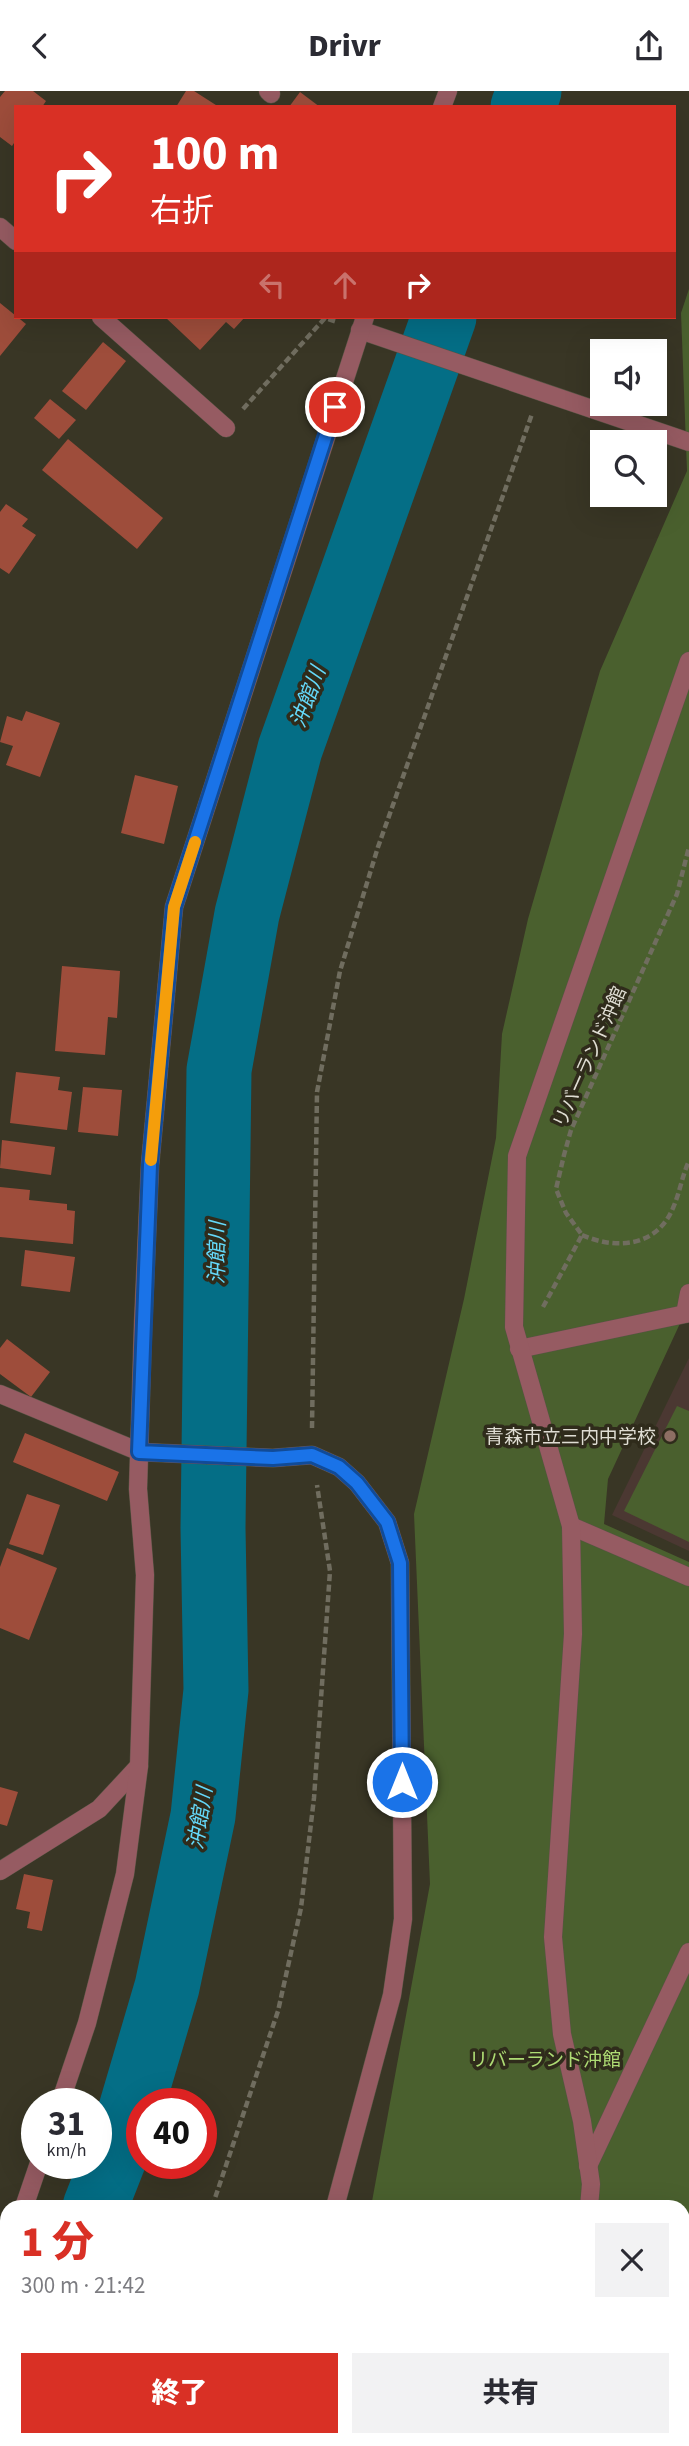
<!DOCTYPE html>
<html lang="ja">
<meta charset="utf-8">
<style>
body{margin:0;font-family:"Source Sans 3","Noto Sans JP",sans-serif;background:#f2f2f3;color:#2b2b33;height:100vh;display:flex;flex-direction:column;font-size:26px;white-space:nowrap}
*{box-sizing:border-box;margin:0}
p{font-size:23px;color:#7c7c81}
.icon{flex:none;width:38px;height:38px;fill:none;stroke:currentColor;stroke-width:2;stroke-linecap:round;stroke-linejoin:round}
.map{position:relative;flex:1;overflow:hidden}
.side{position:absolute;left:0px;top:2109px;width:690px;height:247px;display:flex;flex-direction:column;background:#fff;border-radius:21px 21px 0 0;box-shadow:0 7px 28px #0002}
.side>*{flex:none}
.banner{position:absolute;left:14px;top:14px;width:662px;height:214px;border-radius:0px;box-shadow:0 7px 28px #0002;background:#d93025;color:#fff;overflow:hidden}
.fabs{position:absolute;left:590px;top:248px;display:grid;gap:14px}
.fabs a{display:grid;place-items:center;width:77px;height:77px;border-radius:0px;background:#fff;box-shadow:0 7px 28px #0002;font-size:35px}
.speed{position:absolute;left:21px;top:1997px;display:flex;gap:14px;font-size:35px;font-weight:700;text-align:center}
.speed>*{display:grid;place-content:center;width:91px;height:91px;border-radius:50%;background:#fff;box-shadow:0 7px 28px #0002;line-height:1}
.speed small{font-size:18px;font-weight:400}
.speed .limit{border:10px solid #d22;background:#fff;color:#111}
.pin{position:absolute;display:grid;place-items:center;width:60px;height:60px;color:#fff;margin:-30px;border:4px solid #fff;border-radius:50%;box-shadow:0 2px 7px #0007}
.me{position:absolute;width:77px;margin:-38px;rotate:0deg;stroke-linejoin:round;filter:drop-shadow(0 0 5px #0008)}
.turn{display:flex;align-items:center;gap:24px;height:147px;padding:0 21px;font-size:32px}
.turn .icon{width:91px;height:91px;stroke-width:2.5}
.turn b{display:block;font-size:49px;line-height:60px}
.lanes{display:flex;align-items:center;height:66px;padding:0 21px;background:#0003;justify-content:center;gap:35px;direction:ltr}
.lanes .off{opacity:.35}
.round{display:grid;place-items:center;flex:none;width:74px;height:74px;border-radius:0px;background:#f2f2f3}
.head{display:flex;align-items:center;justify-content:space-between;height:119px;padding:0 21px}
h1{font-size:42px;font-weight:800;line-height:52px;color:#d93025}
.cta{display:flex;gap:14px;margin-top:auto;padding:14px 21px}
.cta a{flex:1;height:80px;border-radius:0px;background:#d93025;color:#fff;font-size:28px;font-weight:800;line-height:80px;text-align:center}
.cta a+a{background:#f2f2f3;color:#2b2b33}
header{display:flex;justify-content:space-between;align-items:center;height:91px;padding:0 21px;background:#fff;font-size:32px;font-weight:800}
.map>svg:first-child{display:block}
</style>
<header><svg class="icon" aria-label="back" viewBox="0 0 24 24"><path d="M15 5l-7 7 7 7"/></svg>Drivr<svg class="icon" aria-label="share" viewBox="0 0 24 24"><path d="M12 15V3M7 8l5-5 5 5M5 13v7h14v-7"/></svg></header>
<div class="map">
<svg width="689" height="2355" viewBox="0 0 689 2355">
<rect width="100%" height="100%" fill="#393625"/>
<path fill="#4b3832" d="M689 1267V1460L612 1424Z"/>
<g fill="#4a602e">
<path d="M689 198V1213L608 1388 604 1433 689 1471V2318L682 2315V2116H371L430 1793 414 1423 464 1208 496 1047 502 943 528 828 600 580 687 380 681 222Z"/>
<path d="M677 1315 689 1320V1451L624 1420Z"/>
</g>
<g fill="none" stroke-linecap="round" stroke-linejoin="round">
<g stroke="#046e86" stroke-width="65">
<path d="M523 16 529 0"/>
<path d="M95 2116 124 2042 167 1896 203 1725 216 1599 213 1437 219 979 247 823 290 658 444 226"/>
<path d="M0 2310 7 2297"/>
</g>
</g>
<g fill="#9e4d3b">
<path d="M5 0H33L46 10 42 16H16V49L12 55 0 46V6Z"/>
<path d="M186 0H194L219 16H176Z"/>
<path d="M300 1 320 16H289Z"/>
<path d="M0 212 26 233 0 265Z"/>
<path d="M165 226H245L234 238 226 231 200 259Z"/>
<path d="M103 251 126 270 86 319 62 300Z"/>
<path d="M50 308 76 329 59 348 34 327Z"/>
<path d="M68 348 163 427 137 458 42 379Z"/>
<path d="M6 413 28 428 22 435 36 444 9 483 0 477V421Z"/>
<path d="M26 620 60 632 40 686 6 674 13 655 0 651 7 625 22 630Z"/>
<path d="M135 684 178 695 164 753 121 742Z"/>
<path d="M62 875 120 880 117 927 108 926 105 964 55 960Z"/>
<path d="M16 981 60 986 58 999 72 1001 67 1039 10 1032Z"/>
<path d="M83 996 122 999 118 1045 78 1041Z"/>
<path d="M2 1049 55 1056 51 1084 0 1077Z"/>
<path d="M0 1096 30 1099 29 1109 67 1113V1119L75 1120 73 1153 0 1146Z"/>
<path d="M25 1159 75 1166 70 1201 21 1195Z"/>
<path d="M7 1248 50 1281 31 1306 0 1283V1257Z"/>
<path d="M25 1342 119 1381 107 1410 13 1371Z"/>
<path d="M27 1403 60 1414 43 1464 9 1453Z"/>
<path d="M7 1457 57 1477 29 1549 0 1537V1476Z"/>
<path d="M0 1696 18 1701 7 1735 0 1733Z"/>
<path d="M24 1783 53 1789 42 1840 27 1837 30 1821 16 1818Z"/>
</g>
<g fill="none" stroke-linecap="round" stroke-linejoin="round">
<g stroke="#575444" stroke-width="19">
<g id="minor">
<path d="M268 0 271 3"/>
<path d="M442 16 448 0"/>
<path d="M0 136 16 150"/>
<path d="M101 226 226 337"/>
<path d="M360 239 689 351"/>
<path d="M519 1258 685 1223 689 1202"/>
<path d="M0 1303 140 1361 273 1367 312 1364 339 1376 357 1392 387 1431 400 1472 403 1828 392 1904 335 2116"/>
<path d="M571 1435 689 1486"/>
<path d="M0 1780 99 1718 139 1675"/>
<path d="M60 2012 87 1932 125 1783 139 1675 145 1484 138 1398 143 1235 150 1074 174 816 365 226"/>
<path d="M588 2075 689 1861"/>
<path d="M24 2116 39 2072"/>
<path d="M589 2116 591 2093 582 2030 562 1943 553 1846 573 1543 571 1435 514 1236 517 1065 689 570"/>
<path d="M0 2160 7 2147"/>
<path d="M682 2344 689 2347"/>
</g>
</g>
<g stroke="#706d5f" stroke-width="4.5" stroke-dasharray="7 3.5" stroke-linecap="butt">
<path d="M243 318 325 227 337 231"/>
<path d="M582 1144C616 1159 657 1156 673 1117 680 1101 682 1085 689 1070"/>
<path d="M543 1216 582 1144 566 1122 556 1098 564 1064 571 1039 677 803 689 756"/>
<path d="M312 1337 317 1001 340 880 378 756 532 323"/>
<path d="M212 2116 278 1920 301 1817 314 1707 330 1480 317 1394"/>
<path d="M94 2355 98 2348"/>
</g>
<use href="#minor" stroke="#965b62" stroke-width="18"/>
</g>
<g fill="none" stroke-linecap="round" stroke-linejoin="round">
<g stroke="#114b97" stroke-width="18">
<path id="route" d="M335 316 174 816 150 1074 139 1361 273 1367 312 1364 339 1376 357 1392 387 1431 400 1472 402 1691"/>
</g>
<use href="#route" stroke="#1a73e8" stroke-width="12"/>
<path stroke="#f59e0b" stroke-width="12" d="M151 1069 174 816 195 751"/>
</g>
<circle fill="#8d6e63" stroke="#2f2b1b" stroke-width="2.5" cx="670" cy="1345" r="7"/>
<g text-anchor="middle" stroke-width="7" stroke-linejoin="round" paint-order="stroke">
<g font-size="19" fill="#dfddd3" stroke="#2f2b1b">
<text transform="translate(589 966) rotate(-66)" y="7">リバーランド沖館</text>
</g>
<g font-size="19" fill="#dfddd3" stroke="#2f2b1b" text-anchor="end">
<text x="656" y="1352">青森市立三内中学校</text>
</g>
<g font-size="19" fill="#aedc74" stroke="#2f2b1b">
<text x="545" y="1975">リバーランド沖館</text>
</g>
<g font-size="21" font-style="italic" fill="#64d8f9" stroke="#2f2b1b">
<text transform="translate(308 606) rotate(-70)" y="7">沖館川</text>
<text transform="translate(217 1162) rotate(-89)" y="7">沖館川</text>
<text transform="translate(200 1727) rotate(-81)" y="7">沖館川</text>
</g>
</g>
</svg>
<div class="fabs">
<a><svg class="icon" aria-label="sound" viewBox="0 0 24 24"><path d="M4 9h4l5-4v14l-5-4H4zM17 9q2 3 0 6"/></svg></a>
<a><svg class="icon" aria-label="search" viewBox="0 0 24 24"><circle cx="10" cy="10" r="6"/><path d="M15 15l6 6"/></svg></a>
</div>
<div class="speed"><div>31<small>km/h</small></div><div class="limit">40</div></div>
<div class="pin" style="left:335px;top:316px;background:#d93025"><svg class="icon" aria-label="arrive" viewBox="0 0 24 24"><path d="M6 21V4h12l-3 4 3 4H6"/></svg></div>
<svg class="me" style="left:402px;top:1691px" viewBox="-20 -20 40 40"><circle r="17" fill="#1a73e8" stroke="#fff" stroke-width="3"/><path d="M0-11L8 9 0 5-8 9z" fill="#fff"/></svg>
<div class="banner">
<div class="turn"><svg class="icon" aria-label="right" viewBox="0 0 24 24"><path d="M7 20v-9h11M14 6l5 5-5 5"/></svg><div><b>100 m</b>右折</div></div>
<div class="lanes"><svg class="icon off" aria-label="left" viewBox="0 0 24 24"><path d="M17 20v-9H6M10 6l-5 5 5 5"/></svg><svg class="icon off" aria-label="ahead" viewBox="0 0 24 24"><path d="M12 20V5M6 11l6-6 6 6"/></svg><svg class="icon" aria-label="right" viewBox="0 0 24 24"><path d="M7 20v-9h11M14 6l5 5-5 5"/></svg></div>
</div>
<section class="side">
<div class="head"><div><h1>1 分</h1><p>300 m · 21:42</p></div><a class="round"><svg class="icon" aria-label="close" viewBox="0 0 24 24"><path d="M6 6l12 12M18 6L6 18"/></svg></a></div>
<div class="cta"><a>終了</a><a>共有</a></div>
</section>
</div>
